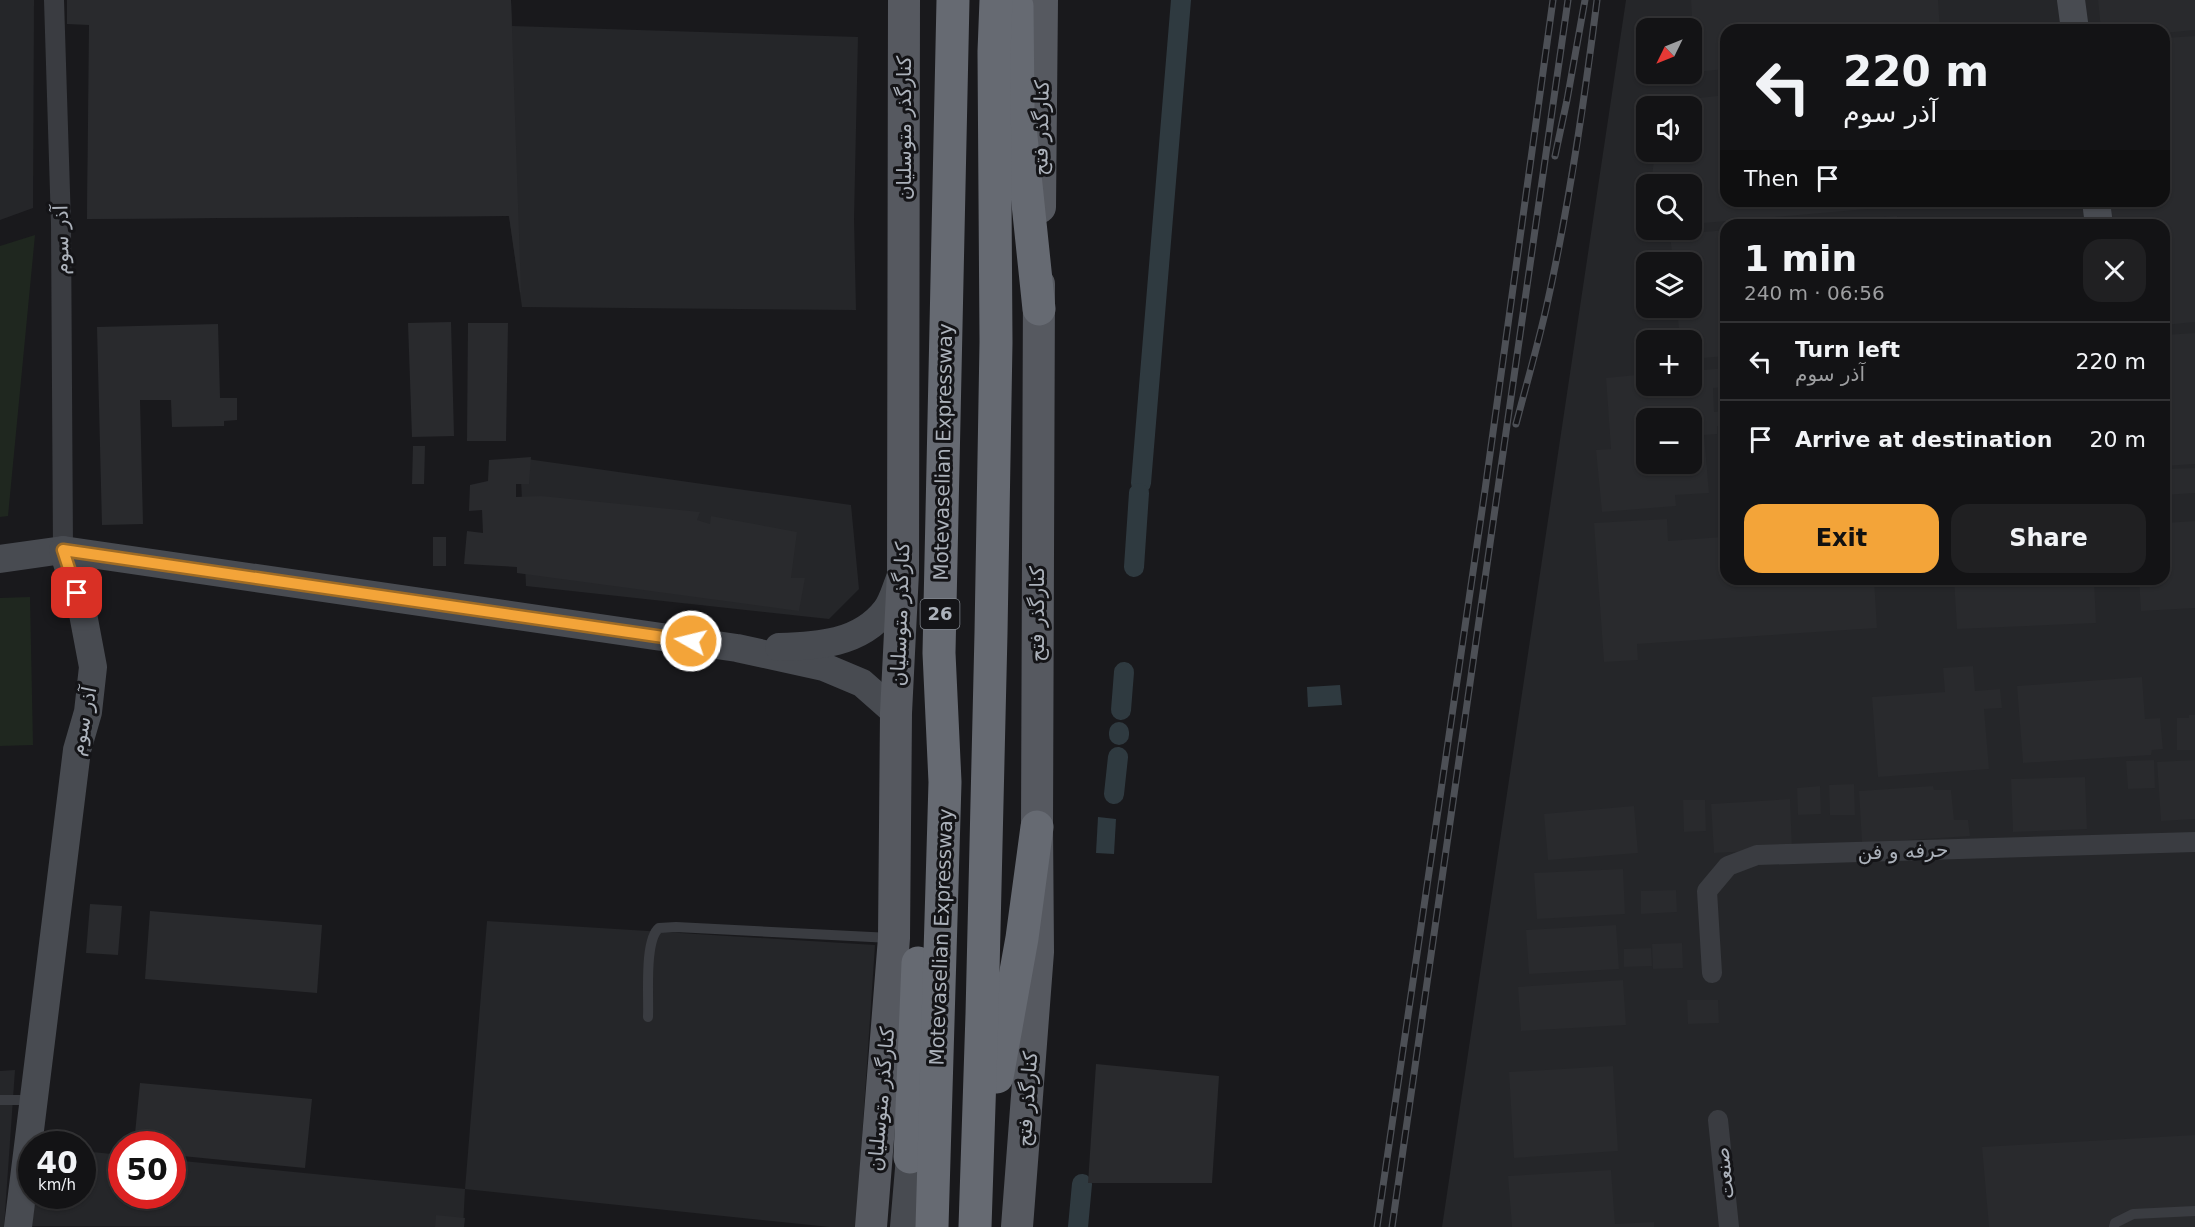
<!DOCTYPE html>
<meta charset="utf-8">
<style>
body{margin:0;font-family:"DejaVu Sans",Cairo,sans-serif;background:#202022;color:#f1f3f6;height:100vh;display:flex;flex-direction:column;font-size:22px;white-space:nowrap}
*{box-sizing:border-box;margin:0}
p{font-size:20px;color:#9d9ea0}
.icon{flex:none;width:33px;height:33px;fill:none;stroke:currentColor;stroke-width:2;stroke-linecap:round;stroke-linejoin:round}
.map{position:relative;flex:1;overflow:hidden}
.side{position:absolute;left:1720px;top:219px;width:450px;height:366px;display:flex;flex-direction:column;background:#131315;border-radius:18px;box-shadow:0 2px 4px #0004,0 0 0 2px #323234}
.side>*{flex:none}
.banner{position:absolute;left:1720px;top:24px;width:450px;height:183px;border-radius:18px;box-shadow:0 2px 4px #0004,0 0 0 2px #323234;background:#131315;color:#f1f3f6;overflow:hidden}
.needle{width:39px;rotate:227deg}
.fabs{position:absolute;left:1636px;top:18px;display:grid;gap:12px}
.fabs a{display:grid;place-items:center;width:66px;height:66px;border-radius:12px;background:#131315;box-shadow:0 2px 4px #0004,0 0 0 2px #323234;font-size:30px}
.speed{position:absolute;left:18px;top:1131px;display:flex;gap:12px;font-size:30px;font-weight:700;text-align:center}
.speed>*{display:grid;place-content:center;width:78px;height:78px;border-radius:50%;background:#131315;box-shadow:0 2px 4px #0004,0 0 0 2px #323234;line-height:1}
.speed small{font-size:15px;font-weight:400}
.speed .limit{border:9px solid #d22;background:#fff;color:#111}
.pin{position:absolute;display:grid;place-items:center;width:51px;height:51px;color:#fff;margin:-26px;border-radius:12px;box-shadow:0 3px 9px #0006}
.me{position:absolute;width:66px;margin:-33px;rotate:278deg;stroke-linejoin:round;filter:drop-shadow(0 0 4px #0008)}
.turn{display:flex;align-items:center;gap:21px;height:126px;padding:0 24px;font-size:27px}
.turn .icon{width:78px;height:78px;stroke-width:2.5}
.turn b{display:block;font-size:42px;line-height:51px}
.then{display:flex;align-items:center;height:57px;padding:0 24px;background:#0003;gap:12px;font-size:22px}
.round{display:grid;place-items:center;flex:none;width:63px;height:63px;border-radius:18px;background:#202022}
.headline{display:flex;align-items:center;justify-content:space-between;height:102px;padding:0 24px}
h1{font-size:36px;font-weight:700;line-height:45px}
.button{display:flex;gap:12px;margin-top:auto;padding:12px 24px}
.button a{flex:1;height:69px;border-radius:18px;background:#f3a439;color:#111;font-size:24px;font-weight:700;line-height:69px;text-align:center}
.button a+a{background:#202022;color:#f1f3f6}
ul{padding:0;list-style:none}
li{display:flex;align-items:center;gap:18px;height:78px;padding:0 24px;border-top:2px solid #323234}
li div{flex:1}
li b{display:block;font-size:22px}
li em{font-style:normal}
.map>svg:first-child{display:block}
</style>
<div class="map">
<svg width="2195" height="1227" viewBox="0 0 2195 1227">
<rect width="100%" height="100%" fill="#19191c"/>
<g fill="#252629" fill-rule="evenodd">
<path d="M0 0H34L33 208 0 220Z"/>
<path d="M89 0H511L512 26 858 37 854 219 856 310 522 307 509 216 87 219 90 22Z"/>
<path d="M1626 0H2195V1227H1442ZM1647 28H1692V74H1647ZM1726 30H2164V201H1726ZM1647 106H1692V152H1647ZM1647 184H1692V230H1647ZM1726 225H2164V579H1726ZM1647 262H1692V308H1647ZM1647 340H1692V386H1647ZM1647 418H1692V464H1647Z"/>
<path d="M520 458 851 505 859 589 829 619 526 586Z"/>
<path d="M487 921 875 945 856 1227H830L465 1189 463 1227 32 1226 35 1196H82L83 1151 121 1155 122 1196H172L173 1160 465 1189Z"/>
<path d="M15 1070 4 1227H0V1071Z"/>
</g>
<g fill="#1f271f">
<path d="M35 235 8 516 0 517V246Z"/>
<path d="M30 597 33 745 0 746V598Z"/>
</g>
<g fill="#2f3a40">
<path d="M1340 685 1342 705 1308 707 1307 687Z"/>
<path d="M1098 817 1116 819 1114 854 1096 853Z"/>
</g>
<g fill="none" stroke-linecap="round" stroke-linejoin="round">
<g stroke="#2f3a40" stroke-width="20">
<path d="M1141 483 1181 0"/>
<path d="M1134 567 1139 493"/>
<path d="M1121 710 1124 672"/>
<path d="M1119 732V735"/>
<path d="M1114 794 1118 757"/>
<path d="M1078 1227 1082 1184"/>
</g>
</g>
<g fill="#292a2d" fill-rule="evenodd">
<path d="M67 0H511L521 292H520L509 216 87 219 89 25 67 24Z"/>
<path d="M1691 0H1938L1940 30H1726V69L1695 72Z"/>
<path d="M2098 0H2195V30L2164 33V30H2101Z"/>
<path d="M2195 36V322L2164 325V225H2113L2111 201H2164V38Z"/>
<path d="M1726 95V201H1937V203L1692 224V184H1651L1655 152H1692V116L1696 115 1699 98Z"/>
<path d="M1897 216 1898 225H1807L1806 223Z"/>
<path d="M1726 230V356L1692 359V340H1680L1677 308H1692V262H1673L1670 235Z"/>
<path d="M451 322 454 436 412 437 408 323Z"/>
<path d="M468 323H508L506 441H467Z"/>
<path d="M218 324 220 398H237V420L224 421V426L172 427 171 400H140L143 524 102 525 97 327Z"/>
<path d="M2195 333V464L2164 466V335Z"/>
<path d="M1726 368V387L1713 388 1714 412 1726 411V426H1717V434L1704 435 1709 493 1675 495 1676 506 1602 512 1596 450 1611 449 1606 378 1647 374V386H1692V371ZM1647 418H1692V464H1647Z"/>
<path d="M413 446H425L424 484H412Z"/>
<path d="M531 457 529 484H516V497L541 496 700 512 697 520 710 524 711 516 797 532 791 578H805L799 611 517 573V567L464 564 467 531 483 533 482 510 469 511 470 485 488 481 489 460Z"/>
<path d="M2195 468V493L2164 495V469Z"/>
<path d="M1667 519 1668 541 1722 537V548H1726V579H1874L1877 628 1637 644 1638 660 1604 662 1594 523Z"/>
<path d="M2195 521V608L2141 611 2139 579H2164V523Z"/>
<rect x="433" y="537" width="13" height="29"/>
<path d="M1954 579H2094L2096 623 1957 629Z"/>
<path d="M1973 666 1975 691 2000 689 2002 708 1984 709 1989 769 1878 777 1872 697 1945 692 1943 668Z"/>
<path d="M2142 677 2145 719 2160 718 2163 749 2152 750 2151 755 2023 763 2017 686Z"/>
<path d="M2189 715H2195V750H2177V718H2189Z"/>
<path d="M2154 760 2155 788 2128 789 2126 761Z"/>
<path d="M2195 760V819L2161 821 2157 762Z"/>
<path d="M2085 777 2087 829 2013 832 2011 779Z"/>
<path d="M1854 784 1855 815H1830L1829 785Z"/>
<path d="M1820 786 1821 814 1798 815 1797 788Z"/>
<path d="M1933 786 1934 790H1951L1954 820H1968L1970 836 1862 843 1859 791Z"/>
<path d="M1790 799 1792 849 1714 853 1711 804Z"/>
<path d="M1683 800H1705L1706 831 1684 832Z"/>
<path d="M1634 806 1638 853 1548 860 1544 814Z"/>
<path d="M1623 869 1625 914 1537 919 1534 873Z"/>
<path d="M1676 890 1677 912 1641 914V891Z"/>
<path d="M90 904 122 906 118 955 86 953Z"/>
<path d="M150 911 322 925 317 993 145 979Z"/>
<path d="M1616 925 1619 969 1529 974 1526 930Z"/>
<path d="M1682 943 1683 968 1653 969 1652 944Z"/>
<path d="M1651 948 1652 966 1624 967V949Z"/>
<path d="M1623 980 1626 1025 1521 1031 1518 987Z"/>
<path d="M1687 1000H1718L1719 1023 1688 1024Z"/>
<path d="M1096 1064 1219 1076 1212 1183H1088Z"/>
<path d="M1613 1066 1618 1151 1514 1158 1509 1072Z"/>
<path d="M140 1083 312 1099 305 1168 172 1155V1144H134Z"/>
<path d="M2195 1135V1227H1989L1982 1147Z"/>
<path d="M1611 1170 1615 1224 1654 1222V1227H1512L1508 1176Z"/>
<path d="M436 1215 465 1218 464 1227H435Z"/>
</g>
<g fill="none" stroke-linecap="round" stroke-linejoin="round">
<g stroke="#3a3c41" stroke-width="10">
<path d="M648 1017C649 997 644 940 659 928L676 927 891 938"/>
<path d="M0 1100H32"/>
<path d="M2114 1227 2115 1223 2133 1214 2195 1211"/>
</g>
<g stroke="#3a3c41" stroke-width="20">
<path d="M54 0 61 224 63 550"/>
<path d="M1712 973 1707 891 1728 866 1757 855 2195 842"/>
<path d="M1718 1120 1729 1227"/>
</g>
<g stroke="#484b51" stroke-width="28">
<path d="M2071 0 2075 30"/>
<path d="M2096 201 2099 225"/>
<path d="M0 559 63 550 737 648 824 667 862 683 896 713"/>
<path d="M779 647C817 646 860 644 886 610 893 601 896 587 901 576"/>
<path d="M18 1227 77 750 88 712 93 667 83 614 63 550"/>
<path d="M904 1227 910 1157"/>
</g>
<g stroke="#565960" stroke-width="32">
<path d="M1040 207 1042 0"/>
<path d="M871 1227 894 938 896 713 903 572 904 0"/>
<path d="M1017 1227 1038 952 1037 827 1039 284"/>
</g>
<g stroke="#666a72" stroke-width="33">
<path d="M1017 6 1018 108 1039 309"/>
<path d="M997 1077 1022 938 1037 827"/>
<path d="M910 1157 918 963"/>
<path d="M932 1227 945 782 939 653 953 0"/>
<path d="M975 1227 982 1014 991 633 996 342 994 52 996 0"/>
</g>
<g stroke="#4d5056" stroke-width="7">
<g id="rail">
<path d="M1555 156 1567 100 1585 0"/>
<path d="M1516 424C1526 386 1537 348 1546 309 1569 207 1584 104 1597 0"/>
<path d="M1377 1227 1485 490 1553 0"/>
<path d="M1392 1227 1568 0"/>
</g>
</g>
<use href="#rail" stroke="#141417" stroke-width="4.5" stroke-dasharray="14" stroke-linecap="butt"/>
</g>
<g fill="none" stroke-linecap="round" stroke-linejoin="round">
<g stroke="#9e6b25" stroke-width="15">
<path id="route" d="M77 593 63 550 691 641"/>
</g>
<use href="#route" stroke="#f3a439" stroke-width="10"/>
</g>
<g text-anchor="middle" stroke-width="6" stroke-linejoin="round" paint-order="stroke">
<rect fill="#141417" stroke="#7e838a" stroke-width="1.5" x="920.5" y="599" width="39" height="30" rx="4.5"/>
<g font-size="18" font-weight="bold" fill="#acb2bb">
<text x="940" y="620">26</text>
</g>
<g font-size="20" fill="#acb2bb" stroke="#141417">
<text transform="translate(904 128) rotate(-90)" y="7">کنارگذر متوسلیان</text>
<text transform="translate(1041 128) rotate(-89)" y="7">کنارگذر فتح</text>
<text transform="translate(61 240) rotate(-91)" y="7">آذر سوم</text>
<text transform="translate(943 452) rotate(-89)" y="7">Motevaselian Expressway</text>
<text transform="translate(900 614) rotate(-88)" y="7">کنارگذر متوسلیان</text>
<text transform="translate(1037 614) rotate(-90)" y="7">کنارگذر فتح</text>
<text transform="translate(83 721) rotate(-79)" y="7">آذر سوم</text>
<text transform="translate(1903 851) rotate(-2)" y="7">حرفه و فن</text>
<text transform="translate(941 937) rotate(-88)" y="7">Motevaselian Expressway</text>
<text transform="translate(881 1099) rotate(-85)" y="7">کنارگذر متوسلیان</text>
<text transform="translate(1027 1099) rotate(-86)" y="7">کنارگذر فتح</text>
<text transform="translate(1724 1173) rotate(-96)" y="7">صنعت</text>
</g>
</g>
</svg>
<div class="fabs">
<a><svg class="needle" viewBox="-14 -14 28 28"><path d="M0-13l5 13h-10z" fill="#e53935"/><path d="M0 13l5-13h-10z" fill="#9d9ea0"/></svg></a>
<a><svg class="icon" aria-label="sound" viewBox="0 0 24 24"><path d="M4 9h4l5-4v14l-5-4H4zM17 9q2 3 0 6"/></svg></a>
<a><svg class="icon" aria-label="search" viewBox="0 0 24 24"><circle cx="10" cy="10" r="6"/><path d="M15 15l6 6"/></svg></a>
<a><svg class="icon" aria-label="layers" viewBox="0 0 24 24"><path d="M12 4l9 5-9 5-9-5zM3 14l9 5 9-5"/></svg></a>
<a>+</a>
<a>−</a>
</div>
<div class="speed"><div>40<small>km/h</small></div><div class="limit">50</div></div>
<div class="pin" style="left:77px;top:593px;background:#d93025"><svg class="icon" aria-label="arrive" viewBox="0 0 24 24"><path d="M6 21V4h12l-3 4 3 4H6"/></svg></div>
<svg class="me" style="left:691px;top:641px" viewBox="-20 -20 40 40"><circle r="17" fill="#f3a439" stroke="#fff" stroke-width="3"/><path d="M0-11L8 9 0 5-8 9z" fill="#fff"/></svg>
<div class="banner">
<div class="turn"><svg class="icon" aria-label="left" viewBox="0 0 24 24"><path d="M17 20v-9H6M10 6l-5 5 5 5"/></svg><div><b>220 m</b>آذر سوم</div></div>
<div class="then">Then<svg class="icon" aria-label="arrive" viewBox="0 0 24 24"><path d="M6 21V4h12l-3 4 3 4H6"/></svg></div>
</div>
<section class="side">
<div class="headline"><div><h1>1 min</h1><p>240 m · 06:56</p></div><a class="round"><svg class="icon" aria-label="close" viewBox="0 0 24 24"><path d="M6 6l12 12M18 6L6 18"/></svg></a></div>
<ul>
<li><svg class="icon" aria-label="left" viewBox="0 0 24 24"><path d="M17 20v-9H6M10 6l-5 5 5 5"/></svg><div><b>Turn left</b><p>آذر سوم</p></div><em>220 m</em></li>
<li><svg class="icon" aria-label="arrive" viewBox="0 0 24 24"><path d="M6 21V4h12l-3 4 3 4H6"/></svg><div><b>Arrive at destination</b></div><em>20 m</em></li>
</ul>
<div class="button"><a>Exit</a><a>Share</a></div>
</section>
</div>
